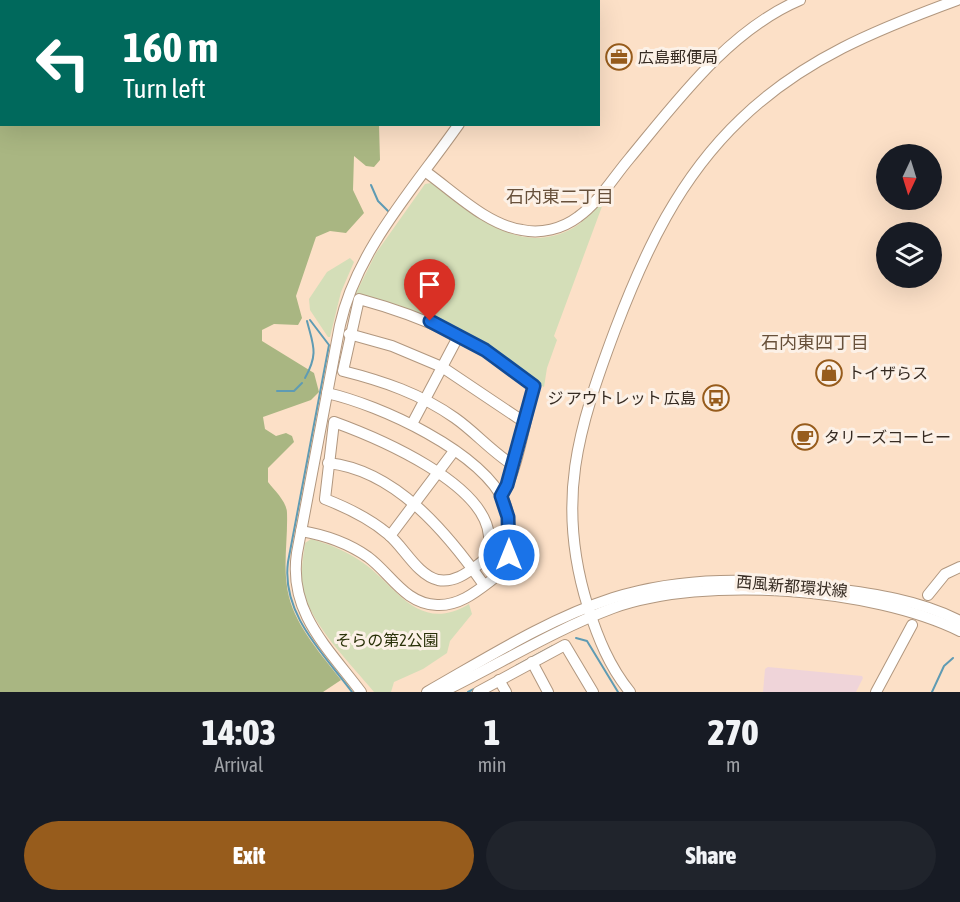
<!DOCTYPE html>
<meta charset="utf-8">
<style>
body{margin:0;font-family:"Asap Condensed","Noto Sans JP",sans-serif;background:#20242c;color:#f1f3f6;height:100vh;display:flex;flex-direction:column;font-size:22px;white-space:nowrap}
*{box-sizing:border-box;margin:0}
p{font-size:20px;color:#9ea1a6}
.icon{flex:none;width:33px;height:33px;fill:none;stroke:currentColor;stroke-width:2;stroke-linecap:round;stroke-linejoin:round}
.map{position:relative;height:692px;overflow:hidden}
.details{display:flex;flex-direction:column;background:#171b24;flex:1}
.details>*{flex:none}
.guide{position:absolute;left:0px;top:0px;width:600px;height:126px;box-shadow:0 6px 24px #0002;background:#00695c;color:#fff;overflow:hidden}
.needle{width:39px;rotate:184deg}
.tools{position:absolute;left:876px;top:144px;display:grid;gap:12px}
.tools a{display:grid;place-items:center;width:66px;height:66px;border-radius:50%;background:#171b24;box-shadow:0 6px 24px #0002;font-size:30px}
.pin{position:absolute;display:grid;place-items:center;width:51px;height:51px;color:#fff;margin:-62px -26px;border-radius:50% 50% 50% 0;rotate:-45deg;box-shadow:0 0 6px #0007}
.pin .icon{rotate:45deg}
.me{position:absolute;width:66px;margin:-33px;rotate:0deg;stroke-linejoin:round;filter:drop-shadow(0 0 4px #0008)}
.turn{display:flex;align-items:center;gap:21px;height:126px;padding:0 24px;font-size:27px}
.turn .icon{width:78px;height:78px;stroke-width:2.5}
.turn b{display:block;font-size:42px;line-height:51px}
.eta{display:flex;justify-content:space-evenly;align-items:center;height:102px;text-align:center}
.eta b{font-size:36px;font-weight:800;line-height:42px}
.action{display:flex;gap:12px;margin-top:auto;padding:12px 24px}
.action a{flex:1;height:69px;border-radius:36px;background:#975c1c;color:#fff;font-size:24px;font-weight:800;line-height:69px;text-align:center}
.action a+a{background:#20242c;color:#f1f3f6}
.map>svg:first-child{display:block}
</style>
<div class="map">
<svg width="960" height="692" viewBox="0 0 960 692">
<rect width="100%" height="100%" fill="#fce0c7"/>
<path fill="#efd4d9" d="M768 667 862 676 863 678 856 692H763L765 669Z"/>
<g fill="#d4deb8">
<path d="M431 183C472 213 519 258 573 228 585 221 594 210 604 201L554 336 557 340 547 368 544 387 381 302 355 295 376 253 425 184Z"/>
<path d="M350 258 354 262 341 292 330 337H328L310 310 309 299 327 272Z"/>
<path d="M311 539C329 544 346 551 362 562 396 585 418 635 469 604L472 614 450 641 447 653 423 669 394 682 391 692H374C351 664 310 624 303 589 300 573 303 558 305 543Z"/>
</g>
<path fill="#a9b682" d="M0 0H471L2 2V124L379 125 380 160 374 167 366 166 354 156 353 190 364 213 346 233 330 231 316 237 296 296 302 318 298 325 274 324 262 330V341L314 373 319 392 311 400 263 417 265 429 276 436 286 433 292 436 294 442 268 468V482C275 491 287 502 287 513 288 541 282 569 289 597 297 628 322 655 341 680L323 692H0Z"/>
<g fill="none" stroke-linecap="round" stroke-linejoin="round">
<g stroke="#5f9bb3" stroke-width="2">
<path d="M495 2V0"/>
<path d="M521 2 522 0"/>
<path d="M371 185 378 201 388 211"/>
<path d="M310 320 329 345 288 562C281 614 324 654 352 692"/>
<path d="M305 378C319 353 313 345 307 321"/>
<path d="M277 391H294L302 383"/>
<path d="M576 638 587 641 618 692"/>
<path d="M516 666 553 646"/>
<path d="M468 692 474 689"/>
<path d="M932 692 944 666 953 658"/>
</g>
<g stroke="#b1977f" stroke-width="12">
<g id="minor">
<path d="M547 2 549 0"/>
<path d="M426 172C454 192 487 225 522 230 541 234 562 229 578 217 598 203 613 178 629 159 677 101 729 30 800 0"/>
<path d="M349 334 392 346 442 367 524 422"/>
<path d="M334 422C378 438 485 483 489 536 490 548 489 557 479 564 467 573 454 583 438 580 417 575 404 547 388 534 369 518 348 508 325 499Z"/>
<path d="M412 424 459 335"/>
<path d="M328 463C396 470 448 534 484 585"/>
<path d="M501 496C516 479 527 411 534 386 481 342 425 317 359 299L343 371C383 381 421 394 455 418 475 432 492 452 513 465"/>
<path d="M301 531C325 535 348 543 368 557 391 574 405 604 437 605 459 606 476 592 493 579 507 568 511 552 510 535 509 524 509 513 505 503 481 451 380 405 327 393"/>
<path d="M390 536 454 451"/>
<path d="M928 595 945 574 960 567"/>
<path d="M532 662 548 692"/>
<path d="M499 680 506 692"/>
<path d="M361 692C328 648 288 612 297 553L340 325C357 249 415 187 459 124"/>
<path d="M427 692C487 658 548 619 613 598 684 576 756 578 829 588 874 594 919 600 960 621"/>
<path d="M442 692C498 665 554 630 613 608 705 575 873 588 960 631"/>
<path d="M478 692 565 645 593 692"/>
<path d="M630 692C609 666 598 638 588 607 555 502 578 429 615 330 645 251 679 178 741 119 803 59 878 29 957 0"/>
<path d="M876 692 912 625"/>
</g>
</g>
<use href="#minor" stroke="#fff" stroke-width="10"/>
</g>
<g fill="none" stroke-linecap="round" stroke-linejoin="round">
<g stroke="#114b97" stroke-width="15">
<path id="route" d="M430 321 485 350 534 386 507 485 501 496 508 517 509 555"/>
</g>
<use href="#route" stroke="#1a73e8" stroke-width="10"/>
</g>
<defs>
<g id="office-ring" transform="scale(1.35)"><circle r="9.5" fill="#fcf1e7" stroke="#975c1c" stroke-width="1.5"/><path d="M-6-3h4V-5.5h4V-3h4V5H-6ZM-1-4.5V-3h2v-1.5ZM-6 0V1H6V0Z" fill="#975c1c"/></g>
<g id="shop-ring" transform="scale(1.35)"><circle r="9.5" fill="#fcf1e7" stroke="#975c1c" stroke-width="1.5"/><path d="M-5-2.5h2.3a2.7 3.5 0 0 1 5.4 0H5L5.5 6h-11ZM-1.5-2.5h3a1.5 2.3 0 0 0-3 0Z" fill="#975c1c"/></g>
<g id="bus-ring" transform="scale(1.35)"><circle r="9.5" fill="#fcf1e7" stroke="#975c1c" stroke-width="1.5"/><path d="M-5-6H5V4H4V6H2V4H-2V6H-4V4H-5ZM-3.5-4V0h7V-4ZM-3.5 1.2v1.5H-2V1.2ZM2 1.2v1.5H3.5V1.2Z" fill="#975c1c"/></g>
<g id="cafe-ring" transform="scale(1.35)"><circle r="9.5" fill="#fcf1e7" stroke="#975c1c" stroke-width="1.5"/><path d="M-5.5-4.5H6V0H3Q3 3.5 0 3.5H-2.5Q-5.5 3.5-5.5 0ZM3-3.2v2h1.7v-2ZM-6 4.5H4V6H-6Z" fill="#975c1c"/></g>
</defs>
<g fill-rule="evenodd">
<use href="#office-ring" x="619" y="57"/>
<use href="#shop-ring" x="829" y="373"/>
<use href="#bus-ring" x="716" y="398"/>
<use href="#cafe-ring" x="805" y="437"/>
</g>
<g text-anchor="middle" stroke-width="6" stroke-linejoin="round" paint-order="stroke">
<g font-size="16" fill="#362b22" stroke="#fcf1e7" text-anchor="start">
<text x="638" y="63">広島郵便局</text>
<text x="848" y="379">トイザらス</text>
<text x="696" y="404" text-anchor="end">ジ アウトレット 広島</text>
<text x="824" y="443">タリーズコーヒー</text>
</g>
<g font-size="16" fill="#362b22" stroke="#fcf1e7">
<text transform="translate(792 586) rotate(5)" y="6">西風新都環状線</text>
</g>
<g font-size="16" fill="#2a3209" stroke="#fcf1e7">
<text x="387" y="646">そらの第2公園</text>
</g>
<g font-size="18" fill="#68513b" stroke="#fcf1e7">
<text x="560" y="203">石内東二丁目</text>
<text x="815" y="349">石内東四丁目</text>
</g>
</g>
</svg>
<div class="tools">
<a><svg class="needle" viewBox="-14 -14 28 28"><path d="M0-13l5 13h-10z" fill="#e53935"/><path d="M0 13l5-13h-10z" fill="#9ea1a6"/></svg></a>
<a><svg class="icon" aria-label="layers" viewBox="0 0 24 24"><path d="M12 4l9 5-9 5-9-5zM3 14l9 5 9-5"/></svg></a>
</div>
<div class="pin" style="left:430px;top:321px;background:#d93025"><svg class="icon" aria-label="arrive" viewBox="0 0 24 24"><path d="M6 21V4h12l-3 4 3 4H6"/></svg></div>
<svg class="me" style="left:509px;top:555px" viewBox="-20 -20 40 40"><circle r="17" fill="#1a73e8" stroke="#fff" stroke-width="3"/><path d="M0-11L8 9 0 5-8 9z" fill="#fff"/></svg>
<div class="guide">
<div class="turn"><svg class="icon" aria-label="left" viewBox="0 0 24 24"><path d="M17 20v-9H6M10 6l-5 5 5 5"/></svg><div><b>160 m</b>Turn left</div></div>
</div>
</div>
<section class="details">
<div class="eta">
<div><b>14:03</b><p>Arrival</p></div>
<div><b>1</b><p>min</p></div>
<div><b>270</b><p>m</p></div>
</div>
<div class="action"><a>Exit</a><a>Share</a></div>
</section>
